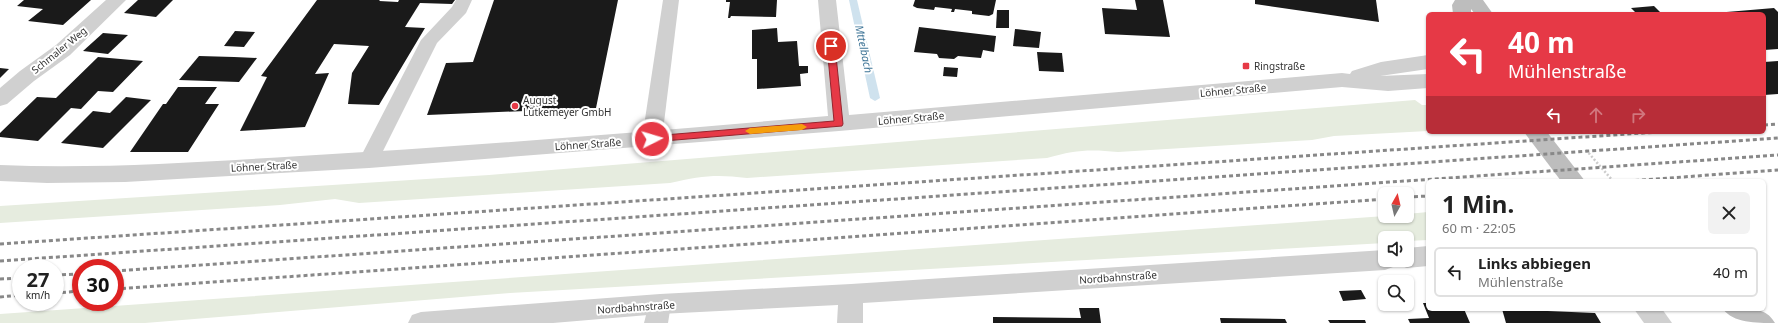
<!DOCTYPE html>
<html lang="de">
<meta charset="utf-8">
<style>
body{margin:0;font-family:"Noto Sans",sans-serif;background:#f2f2f2;color:#222;height:100vh;display:flex;flex-direction:column;font-size:15px;white-space:nowrap}
*{box-sizing:border-box;margin:0}
p{font-size:13px;color:#767676}
.icon{flex:none;width:22px;height:22px;fill:none;stroke:currentColor;stroke-width:2;stroke-linecap:round;stroke-linejoin:round}
.map{position:relative;flex:1;overflow:hidden}
.drawer{position:absolute;left:1426px;top:179px;width:340px;height:132px;display:flex;flex-direction:column;background:#fff;border-radius:6px;box-shadow:0 1px 3px #0004}
.drawer>*{flex:none}
.hud{position:absolute;left:1426px;top:12px;width:340px;height:122px;border-radius:6px;box-shadow:0 1px 3px #0004;background:#e63946;color:#fff;overflow:hidden}
.needle{width:26px;rotate:8deg}
.buttons{position:absolute;left:1378px;top:187px;display:grid;gap:8px}
.buttons a{display:grid;place-items:center;width:36px;height:36px;border-radius:6px;background:#fff;box-shadow:0 1px 3px #0004;font-size:20px}
.speed{position:absolute;left:12px;top:259px;display:flex;gap:8px;font-size:20px;font-weight:700;text-align:center}
.speed>*{display:grid;place-content:center;width:52px;height:52px;border-radius:50%;background:#fff;box-shadow:0 1px 3px #0004;line-height:1}
.speed small{font-size:10px;font-weight:400}
.speed .limit{border:6px solid #d22;background:#fff;color:#111}
.pin{position:absolute;display:grid;place-items:center;width:34px;height:34px;color:#fff;margin:-17px;border:2px solid #fff;border-radius:50%;box-shadow:0 1px 4px #0007}
.me{position:absolute;width:44px;margin:-22px;rotate:85deg;stroke-linejoin:round;filter:drop-shadow(0 0 3px #0008)}
.turn{display:flex;align-items:center;gap:14px;height:84px;padding:0 16px;font-size:18px}
.turn .icon{width:52px;height:52px;stroke-width:2.5}
.turn b{display:block;font-size:28px;line-height:34px}
.lanes{display:flex;align-items:center;height:38px;padding:0 16px;background:#0003;justify-content:center;gap:20px;direction:ltr}
.lanes .off{opacity:.35}
.round{display:grid;place-items:center;flex:none;width:42px;height:42px;border-radius:6px;background:#f2f2f2}
.summary{display:flex;align-items:center;justify-content:space-between;height:68px;padding:0 16px}
h1{font-size:24px;font-weight:700;line-height:30px}
ul{padding:0;list-style:none}
li{display:flex;align-items:center;gap:12px;height:50px;margin:0 8px 6px;padding:0 8px;border:2px solid #e0e0e0;border-radius:6px}
li div{flex:1}
li b{display:block;font-size:15px}
li em{font-style:normal}
.map>svg:first-child{display:block}
</style>
<div class="map">
<svg width="1778" height="323" viewBox="0 0 1778 323">
<rect width="100%" height="100%" fill="#fff"/>
<g fill="#e6ecdf">
<path d="M1415 100 1422 105H1428V131L1334 136 1312 140 1118 152C1090 149 1074 150 1047 158L747 178C716 174 700 176 670 183L359 203 335 199 280 205 0 223V206L489 175Z"/>
<path d="M1428 212V240L1407 241V238H1385V243L510 293 145 323H0V314L1385 216H1407V214Z"/>
</g>
<g fill="none" stroke-linecap="round" stroke-linejoin="round">
<path fill="#cfe2ee" fill-rule="evenodd" d="M849 0H857L880 98 875 101 870 98Z"/>
</g>
<g fill="#1a1a1a">
<path d="M24 0H91L63 25 28 21 43 9 17 6Z"/>
<path d="M138 0H173L156 17 124 13Z"/>
<path d="M317 0H380L379 1 398 2 399 0H455L452 4 420 3 405 27 425 28 379 105 348 104 352 73 369 46 334 44 315 74 329 73 305 127 240 131 267 77 261 76Z"/>
<path d="M494 0H618L596 108 427 115 446 63 473 62Z"/>
<path d="M726 0H777L776 17 731 16 730 18H728L730 2H726Z"/>
<path d="M915 0H996L993 14 989 16 972 14V11L955 9 954 12H951L952 9 935 7 934 10 917 8 913 6Z"/>
<path d="M1135 0H1163L1170 37 1105 34 1102 8 1137 10Z"/>
<path d="M1255 0H1376L1379 22 1255 4Z"/>
<path d="M1654 6 1662 14H1637L1631 8Z"/>
<path d="M1774 8 1778 12V49L1764 50V14H1703Z"/>
<path d="M997 10H1009V28H996Z"/>
<path d="M919 27 996 36 994 52 983 50 981 58 958 56 954 59 939 58 937 54 914 52Z"/>
<path d="M777 28 778 42 797 41 799 66H808V73L800 74 801 86 757 89V59H752V30Z"/>
<path d="M1015 29 1041 32 1039 48 1013 46Z"/>
<path d="M235 31 255 32 244 47 224 46Z"/>
<path d="M103 33 128 35 108 54 83 51Z"/>
<path d="M1037 52 1062 53 1064 72 1039 71Z"/>
<path d="M199 56 234 57 257 58 239 82 179 80Z"/>
<path d="M98 57 143 61 113 92 98 91 81 109 71 108 38 141 0 137V133L37 97 56 98Z"/>
<path d="M1778 61V94L1764 95V62Z"/>
<path d="M944 67 958 68 957 77 943 76Z"/>
<path d="M0 68 9 69 0 78Z"/>
<path d="M178 87H217L205 104H219L188 152H130L163 104H166Z"/>
<path d="M126 97 151 100 103 148 61 143 93 111 110 113Z"/>
<path d="M1361 290 1366 299 1343 301 1339 291Z"/>
<path d="M1423 303H1428V309H1464L1470 323H1410L1408 319 1429 318Z"/>
<path d="M1079 308H1099L1101 323H993V317L1081 318Z"/>
<path d="M1502 309 1595 313 1601 323H1506Z"/>
<path d="M1220 318 1285 319 1287 323H1221Z"/>
<path d="M1328 320H1365L1366 323H1330Z"/>
</g>
<g fill="none" stroke-linecap="round" stroke-linejoin="round">
<path stroke="#cdcdcd" stroke-width="2.5" stroke-dasharray="2 2" stroke-linecap="butt" d="M1586 150 1613 181"/>
<g fill="#d0d0d0" fill-rule="evenodd">
<path d="M456 0H472L466 13 437 43 376 165 369 167 362 165 359 160 421 40 452 7Z"/>
<path d="M663 0H679L662 139 659 144 652 146 645 144 642 139Z"/>
<path d="M660 295 668 297 671 304 668 323H644L649 304 652 297Z"/>
</g>
<g fill="#d0d0d0" fill-rule="evenodd">
<path d="M106 0H126L70 55 34 81 7 104 0 106V88L20 71 56 45Z"/>
<path d="M818 0H836L849 115 1342 73 1350 74 1352 71 1381 62 1428 55V69L1380 76 1428 74V88L1388 91 1342 87 839 131 369 168 125 182 47 183 0 181V165C100 169 200 162 300 156 476 146 652 131 828 116Z"/>
<path d="M1428 246V266L1407 268 1399 265 1397 261 1393 267 1385 270 863 303V323H837L838 305 660 314 553 323H408L412 315 421 312 660 294 851 284 1385 250V260H1407V248Z"/>
<path d="M1634 309H1662L1672 323H1644Z"/>
</g>
<g fill="#bdbdbd" fill-rule="evenodd">
<path d="M1455 0H1483L1493 14H1475L1471 9V14H1453L1452 5Z"/>
<path d="M1524 132H1547L1585 181H1561Z"/>
<path d="M1723 309C1742 309 1765 304 1775 323 1756 323 1733 323 1723 309Z"/>
</g>
<g stroke="#888" stroke-width="3" stroke-dasharray="4 3" stroke-linecap="butt">
<path d="M1764 125 1778 124"/>
<path d="M1628 181 1778 170"/>
<path d="M1407 197 1428 196"/>
<path d="M0 244 1658 132"/>
<path d="M0 261 1778 138"/>
<path d="M115 271 1778 155"/>
<path d="M55 275 81 274"/>
<path d="M0 279 21 278"/>
<path d="M115 289 1385 199"/>
<path d="M55 293 81 291"/>
<path d="M0 297 21 295"/>
</g>
</g>
<path fill="#e63946" stroke="#96252e" d="M831 44 835 46 843 124 842 126 652 142 647 139 652 136 834 121 827 46Z"/>
<path fill="#f59e0b" d="M802 124 807 127 802 130 750 134 745 131 750 128Z"/>
<g fill="#e63946" stroke="#fff" stroke-width="1.5">
<rect x="1242" y="62" width="8" height="8" rx="2"/>
<circle cx="515" cy="106" r="4"/>
</g>
<g text-anchor="middle" stroke-width="4" stroke-linejoin="round" paint-order="stroke">
<g font-size="10" fill="#333" stroke="#fff">
<text transform="translate(59 50) rotate(-39)" y="4">Schmaler Weg</text>
<text transform="translate(1233 90) rotate(-5)" y="4">Löhner Straße</text>
<text transform="translate(911 118) rotate(-5)" y="4">Löhner Straße</text>
<text transform="translate(588 144) rotate(-4)" y="4">Löhner Straße</text>
<text transform="translate(264 166) rotate(-3)" y="4">Löhner Straße</text>
<text transform="translate(1118 277) rotate(-4)" y="4">Nordbahnstraße</text>
<text transform="translate(636 307) rotate(-4)" y="4">Nordbahnstraße</text>
</g>
<g font-size="10" fill="#333" stroke="#fff" text-anchor="start">
<text x="1254" y="70">Ringstraße</text>
<text x="523" y="104">August<tspan x="523" dy="12">Lütkemeyer GmbH</tspan></text>
</g>
<g font-size="11" font-style="italic" fill="#3f7597" stroke="#fff">
<text transform="translate(864 49) rotate(78)" y="4">Mttelbach</text>
</g>
</g>
</svg>
<div class="buttons">
<a><svg class="needle" viewBox="-14 -14 28 28"><path d="M0-13l5 13h-10z" fill="#e53935"/><path d="M0 13l5-13h-10z" fill="#767676"/></svg></a>
<a><svg class="icon" aria-label="sound" viewBox="0 0 24 24"><path d="M4 9h4l5-4v14l-5-4H4zM17 9q2 3 0 6"/></svg></a>
<a><svg class="icon" aria-label="search" viewBox="0 0 24 24"><circle cx="10" cy="10" r="6"/><path d="M15 15l6 6"/></svg></a>
</div>
<div class="speed"><div>27<small>km/h</small></div><div class="limit">30</div></div>
<div class="pin" style="left:831px;top:46px;background:#d93025"><svg class="icon" aria-label="arrive" viewBox="0 0 24 24"><path d="M6 21V4h12l-3 4 3 4H6"/></svg></div>
<svg class="me" style="left:652px;top:139px" viewBox="-20 -20 40 40"><circle r="17" fill="#e63946" stroke="#fff" stroke-width="3"/><path d="M0-11L8 9 0 5-8 9z" fill="#fff"/></svg>
<div class="hud">
<div class="turn"><svg class="icon" aria-label="left" viewBox="0 0 24 24"><path d="M17 20v-9H6M10 6l-5 5 5 5"/></svg><div><b>40 m</b>Mühlenstraße</div></div>
<div class="lanes"><svg class="icon" aria-label="left" viewBox="0 0 24 24"><path d="M17 20v-9H6M10 6l-5 5 5 5"/></svg><svg class="icon off" aria-label="ahead" viewBox="0 0 24 24"><path d="M12 20V5M6 11l6-6 6 6"/></svg><svg class="icon off" aria-label="right" viewBox="0 0 24 24"><path d="M7 20v-9h11M14 6l5 5-5 5"/></svg></div>
</div>
<section class="drawer">
<div class="summary"><div><h1>1 Min.</h1><p>60 m · 22:05</p></div><a class="round"><svg class="icon" aria-label="close" viewBox="0 0 24 24"><path d="M6 6l12 12M18 6L6 18"/></svg></a></div>
<ul>
<li><svg class="icon" aria-label="left" viewBox="0 0 24 24"><path d="M17 20v-9H6M10 6l-5 5 5 5"/></svg><div><b>Links abbiegen</b><p>Mühlenstraße</p></div><em>40 m</em></li>
</ul>
</section>
</div>
